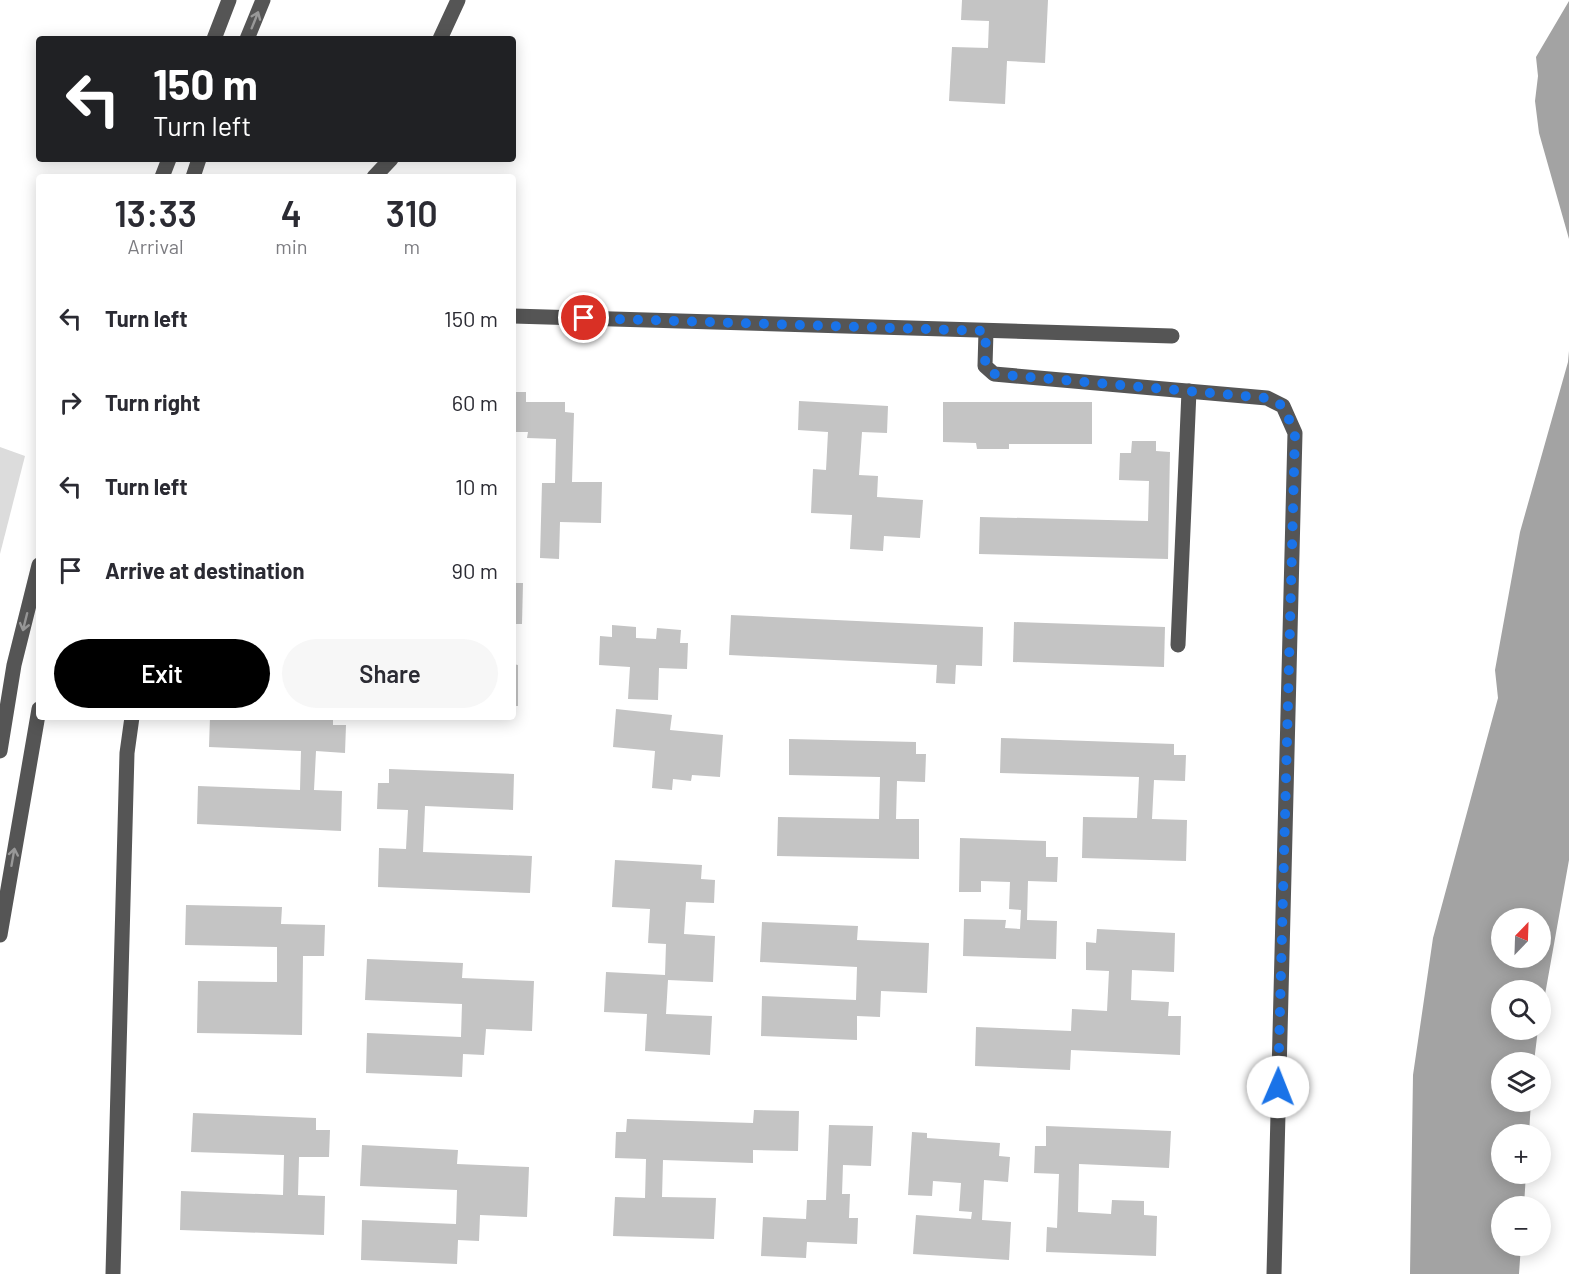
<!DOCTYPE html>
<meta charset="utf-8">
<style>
body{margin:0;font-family:Barlow,sans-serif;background:#f7f7f7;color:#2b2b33;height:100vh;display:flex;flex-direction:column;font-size:22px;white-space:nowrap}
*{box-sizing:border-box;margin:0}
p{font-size:20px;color:#7c7c81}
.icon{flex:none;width:33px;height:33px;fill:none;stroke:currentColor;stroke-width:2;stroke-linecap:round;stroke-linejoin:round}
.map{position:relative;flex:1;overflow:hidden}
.side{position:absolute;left:36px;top:174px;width:480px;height:546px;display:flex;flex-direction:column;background:#fff;border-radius:6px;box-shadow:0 3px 15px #0003}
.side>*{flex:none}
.guide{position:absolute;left:36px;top:36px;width:480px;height:126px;border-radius:6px;box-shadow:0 3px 15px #0003;background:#202124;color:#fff;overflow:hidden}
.needle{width:39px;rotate:23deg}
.buttons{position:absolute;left:1491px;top:908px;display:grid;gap:12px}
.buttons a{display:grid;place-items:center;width:60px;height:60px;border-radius:50%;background:#fff;box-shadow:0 3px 15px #0003;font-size:30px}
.pin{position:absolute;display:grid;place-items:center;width:51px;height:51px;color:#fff;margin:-26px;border:3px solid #fff;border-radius:50%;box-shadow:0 2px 6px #0007}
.me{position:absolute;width:66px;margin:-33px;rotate:1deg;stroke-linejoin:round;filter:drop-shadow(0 0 4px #0008)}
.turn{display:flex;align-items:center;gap:21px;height:126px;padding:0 18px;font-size:27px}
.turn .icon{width:78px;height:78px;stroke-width:2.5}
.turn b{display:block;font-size:42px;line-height:51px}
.eta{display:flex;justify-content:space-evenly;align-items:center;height:102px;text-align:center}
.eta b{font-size:36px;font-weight:600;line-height:42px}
.primary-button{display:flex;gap:12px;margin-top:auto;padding:12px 18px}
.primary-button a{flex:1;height:69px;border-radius:36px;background:#000;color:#fff;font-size:24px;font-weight:600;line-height:69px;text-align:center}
.primary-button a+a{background:#f7f7f7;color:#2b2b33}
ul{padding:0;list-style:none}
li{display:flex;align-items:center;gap:18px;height:84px;padding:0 18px}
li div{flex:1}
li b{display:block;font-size:22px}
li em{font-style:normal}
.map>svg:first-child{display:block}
</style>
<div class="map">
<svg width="1569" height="1274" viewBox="0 0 1569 1274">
<rect width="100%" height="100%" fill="#fff"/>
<path fill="#dcdcdc" d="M0 447 25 456 0 554Z"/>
<g fill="#a3a3a3" fill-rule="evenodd">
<path d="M1569 1V239L1539 133 1535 101 1538 76 1536 57Z"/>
<path d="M1569 351V860L1541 1017 1540 990H1502V1029H1538L1534 1062H1502V1101H1531L1529 1134H1502V1173H1526L1524 1206H1502V1245H1521L1519 1274H1410L1413 1075 1433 938 1498 698 1495 670 1520 532 1568 362ZM1502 918H1540V957H1502Z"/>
</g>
<g fill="#c4c4c4">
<path d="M962 0H1048L1045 63 1007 61 1005 104 949 101 952 47 988 48 989 21 961 20Z"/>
<path d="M513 392H526V402H565V412L574 413 572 482H602L601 523 560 522 559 559 540 558 542 483H555L556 439 527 438 528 432H513Z"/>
<path d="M799 401 888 406 887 433 862 432 859 475 878 476 877 497 923 500 920 538 884 536 883 551 850 549 852 515 811 513 813 469 826 470 828 432 798 430Z"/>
<path d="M943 402H1092V444H1009V449H977L976 443 943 442Z"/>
<path d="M1132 441H1156V451L1170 452 1168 559 979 554 980 517 1148 521 1149 481 1119 480 1120 453H1131Z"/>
<path d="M513 583H523L522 624H513Z"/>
<path d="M731 615 983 627 982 666 956 665 955 684 936 683 937 665 729 655Z"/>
<path d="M1014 622 1165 627 1164 667 1013 662Z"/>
<path d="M612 625 636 627V638L656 639 657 628 681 630 680 643H688L687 669 659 668 658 700 628 699 630 667 599 665 600 636 612 637Z"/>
<path d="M513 664 518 665V706H513Z"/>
<path d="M616 709 672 715 670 730 723 735 720 777 692 775 691 781 673 779 672 790 652 788 655 751 613 747Z"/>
<path d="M210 717H333V725H346L345 753 316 751 314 790 342 791 341 831 197 824 198 786 300 790 301 751 209 747Z"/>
<path d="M1001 738 1174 744V755H1186L1185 781 1154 780 1152 819 1187 820 1186 861 1082 858 1083 817 1137 818 1139 777 1000 773Z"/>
<path d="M789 739 916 742V754H926L925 782 897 781 896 819H919V859L777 856 778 817 879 819 880 777 789 775Z"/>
<path d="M389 769 514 774 513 810 425 806 423 852 532 856 530 893 378 887 379 848 406 849 408 810 377 809 378 783H389Z"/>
<path d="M960 838 1046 841V857H1058L1057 882 1028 881 1027 920 1057 921 1056 959 963 956 964 919 1006 920 1005 928 1020 929 1021 910 1009 909 1010 882 981 881V892H959Z"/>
<path d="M615 860 702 865 701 879 715 880 714 903 686 902 684 934 715 936 713 982 668 980 666 1014 712 1016 710 1055 645 1051 647 1014 604 1012 606 972 665 975 666 944 648 943 650 909 612 907Z"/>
<path d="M186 905 282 907 281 924 325 925 324 956H303L302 1035 197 1033 198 981 277 982V947L185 945Z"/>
<path d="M762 922 858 926 857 940 929 943 927 993 881 991 880 1017 857 1016V1040L761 1036 762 996 856 1000 857 967 760 962Z"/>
<path d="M1097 929 1175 933 1174 972 1132 970 1131 1000 1169 1002 1168 1016H1181L1180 1055 1071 1050 1070 1070 975 1066 976 1027 1071 1031 1072 1009 1107 1011 1109 971 1086 970V942L1096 943Z"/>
<path d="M367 959 463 963 462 978 534 981 532 1031 486 1029 484 1055 463 1054 462 1077 366 1073 367 1033 461 1037 462 1004 365 1000Z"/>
<path d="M754 1110 799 1111 798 1151 753 1150V1163L663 1160 662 1197 716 1198 714 1239 613 1236 615 1197 645 1198 646 1159 615 1158 616 1132H626L627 1119 753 1123Z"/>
<path d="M193 1113 316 1118V1130H330L329 1157H299L298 1195 325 1196 324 1235 180 1230 181 1191 283 1195 284 1155 191 1152Z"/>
<path d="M829 1125 873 1126 871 1166 843 1165 842 1194H850L849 1218H858L857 1244 807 1242 806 1258 761 1256 763 1217 806 1219 807 1200H826Z"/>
<path d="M1046 1126 1171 1131 1169 1168 1079 1164 1078 1212 1111 1214 1112 1200 1144 1201V1215L1157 1216 1156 1256 1046 1252 1047 1227 1057 1228 1059 1174 1034 1173 1035 1146H1046Z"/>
<path d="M912 1132 927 1133V1138L1000 1143 999 1156 1010 1157 1008 1182 984 1180 982 1220 1011 1222 1009 1260 913 1254 916 1215 971 1219 972 1212 959 1211 961 1183 933 1181 932 1196 908 1195Z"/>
<path d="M362 1145 458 1150 457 1164 529 1167 527 1217 480 1215 479 1241 458 1240 457 1264 361 1260 362 1220 456 1224 457 1190 360 1186Z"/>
</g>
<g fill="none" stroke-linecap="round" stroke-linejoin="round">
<g stroke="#555" stroke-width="15">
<path d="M214 39 229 0"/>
<path d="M247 39 263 0"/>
<path d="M440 39 458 0"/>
<path d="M162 177 169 159"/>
<path d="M193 177 199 159"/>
<path d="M374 177 391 159"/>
<path d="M513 316 1172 336"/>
<path d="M986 331 985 366 994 374 1267 398 1283 406 1295 433 1274 1274"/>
<path d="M1178 645 1189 391"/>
<path d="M0 751 14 665 39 565"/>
<path d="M0 935 39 709"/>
<path d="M113 1274 127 753 132 717"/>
</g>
</g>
<defs><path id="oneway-shaft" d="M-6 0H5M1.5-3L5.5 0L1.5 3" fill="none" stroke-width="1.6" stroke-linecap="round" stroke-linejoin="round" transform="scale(1.5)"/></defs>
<g stroke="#999">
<use href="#oneway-shaft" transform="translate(255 20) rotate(-68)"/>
<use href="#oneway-shaft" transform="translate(25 622) rotate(104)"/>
<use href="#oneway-shaft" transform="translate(13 857) rotate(-80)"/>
</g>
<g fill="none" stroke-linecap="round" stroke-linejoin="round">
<path stroke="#1a73e8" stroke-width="10" stroke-dasharray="0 18" d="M584 318 986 331 985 366 994 374 1267 398 1283 406 1295 433 1278 1087"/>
</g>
</svg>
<div class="buttons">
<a><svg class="needle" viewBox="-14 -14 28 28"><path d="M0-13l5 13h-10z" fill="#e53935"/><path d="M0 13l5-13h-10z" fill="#7c7c81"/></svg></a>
<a><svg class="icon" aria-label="search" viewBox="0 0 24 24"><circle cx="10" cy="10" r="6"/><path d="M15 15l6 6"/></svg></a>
<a><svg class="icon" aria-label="layers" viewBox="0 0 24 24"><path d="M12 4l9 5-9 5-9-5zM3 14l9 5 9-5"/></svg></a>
<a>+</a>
<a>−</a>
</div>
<div class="pin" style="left:584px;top:318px;background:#d93025"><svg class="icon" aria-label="arrive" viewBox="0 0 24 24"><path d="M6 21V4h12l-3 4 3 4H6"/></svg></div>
<svg class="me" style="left:1278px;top:1087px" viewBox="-20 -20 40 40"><circle r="19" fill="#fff"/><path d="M0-13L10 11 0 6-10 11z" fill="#1a73e8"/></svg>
<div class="guide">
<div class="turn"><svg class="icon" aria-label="left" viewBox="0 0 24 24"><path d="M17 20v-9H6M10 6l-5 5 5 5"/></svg><div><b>150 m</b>Turn left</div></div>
</div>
<section class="side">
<div class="eta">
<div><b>13:33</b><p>Arrival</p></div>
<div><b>4</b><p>min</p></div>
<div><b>310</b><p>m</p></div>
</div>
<ul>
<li><svg class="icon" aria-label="left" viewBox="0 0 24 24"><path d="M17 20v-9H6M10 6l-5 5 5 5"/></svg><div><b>Turn left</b></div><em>150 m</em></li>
<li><svg class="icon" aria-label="right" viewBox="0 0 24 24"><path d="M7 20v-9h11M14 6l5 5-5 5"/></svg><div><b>Turn right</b></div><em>60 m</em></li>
<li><svg class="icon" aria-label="left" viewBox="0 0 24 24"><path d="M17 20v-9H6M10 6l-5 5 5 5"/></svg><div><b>Turn left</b></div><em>10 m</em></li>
<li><svg class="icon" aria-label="arrive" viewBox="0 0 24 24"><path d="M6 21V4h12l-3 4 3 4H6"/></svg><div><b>Arrive at destination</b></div><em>90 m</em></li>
</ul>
<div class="primary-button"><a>Exit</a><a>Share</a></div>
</section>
</div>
